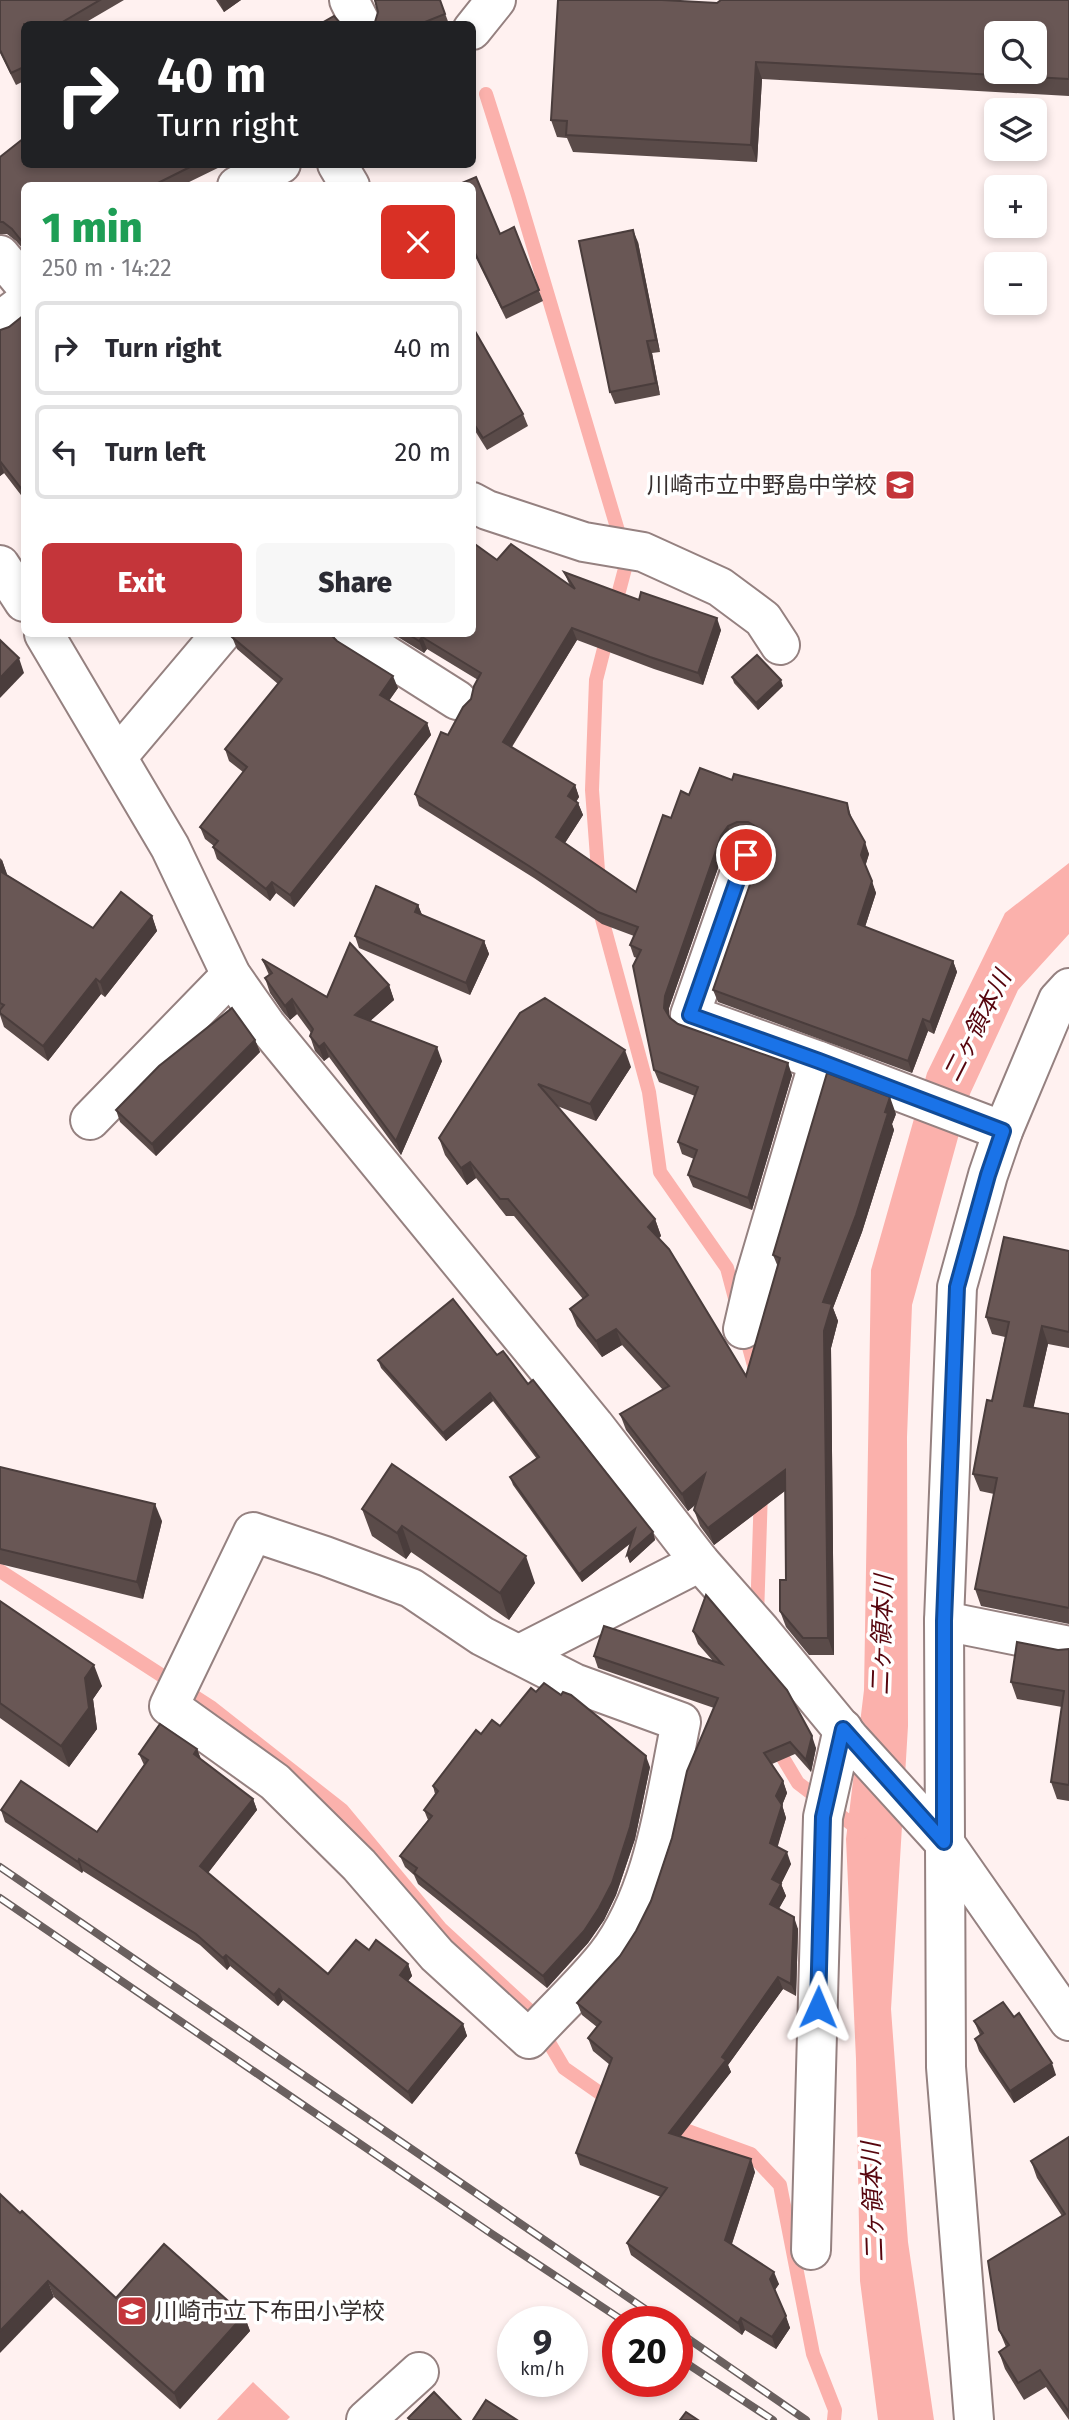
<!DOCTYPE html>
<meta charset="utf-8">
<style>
body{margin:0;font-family:"Fira Sans","Noto Sans JP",sans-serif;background:#f7f7f7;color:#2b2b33;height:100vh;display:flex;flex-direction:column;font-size:26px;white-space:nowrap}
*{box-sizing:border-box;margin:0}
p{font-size:23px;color:#7c7c81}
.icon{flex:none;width:38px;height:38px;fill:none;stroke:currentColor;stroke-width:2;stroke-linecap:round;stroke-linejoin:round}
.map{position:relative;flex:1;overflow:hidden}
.details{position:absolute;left:21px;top:182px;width:455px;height:455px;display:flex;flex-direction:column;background:#fff;border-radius:10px;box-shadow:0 4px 10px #0003}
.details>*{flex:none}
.guide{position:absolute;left:21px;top:21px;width:455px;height:147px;border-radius:10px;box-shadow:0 4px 10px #0003;background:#202124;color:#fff;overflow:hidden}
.buttons{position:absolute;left:984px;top:21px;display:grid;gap:14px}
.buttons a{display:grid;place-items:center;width:63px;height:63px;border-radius:10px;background:#fff;box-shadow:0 4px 10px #0003;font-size:35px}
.speed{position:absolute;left:497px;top:2306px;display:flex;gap:14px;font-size:35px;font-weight:700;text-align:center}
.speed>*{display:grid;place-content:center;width:91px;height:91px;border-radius:50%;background:#fff;box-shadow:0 4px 10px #0003;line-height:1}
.speed small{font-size:18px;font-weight:400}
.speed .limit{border:10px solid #d22;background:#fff;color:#111}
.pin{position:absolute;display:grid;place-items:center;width:60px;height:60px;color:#fff;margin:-30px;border:4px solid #fff;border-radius:50%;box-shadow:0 2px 7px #0007}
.me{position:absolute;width:77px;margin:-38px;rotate:1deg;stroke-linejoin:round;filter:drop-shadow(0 0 5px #0008)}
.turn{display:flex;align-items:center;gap:24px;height:147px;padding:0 21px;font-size:32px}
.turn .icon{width:91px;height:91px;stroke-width:2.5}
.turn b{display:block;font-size:49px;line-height:60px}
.round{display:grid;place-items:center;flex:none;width:74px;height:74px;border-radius:10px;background:#f7f7f7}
.summary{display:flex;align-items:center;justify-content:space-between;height:119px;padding:0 21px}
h1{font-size:42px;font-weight:800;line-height:52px;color:#1e9e55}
.cta{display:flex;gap:14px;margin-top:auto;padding:14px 21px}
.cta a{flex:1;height:80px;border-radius:10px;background:#c4353a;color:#fff;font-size:28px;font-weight:800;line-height:80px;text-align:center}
.cta a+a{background:#f7f7f7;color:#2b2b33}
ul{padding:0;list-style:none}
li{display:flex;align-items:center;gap:21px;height:94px;margin:0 14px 10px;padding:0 7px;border:4px solid #e1e1e2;border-radius:10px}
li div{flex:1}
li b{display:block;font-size:26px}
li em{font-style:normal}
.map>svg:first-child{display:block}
</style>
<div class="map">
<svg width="1069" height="2420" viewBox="0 0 1069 2420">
<rect width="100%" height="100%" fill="#fff1f0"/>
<g fill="#fbb1ac">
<path d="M1069 863V934L1018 990 970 1094 912 1305 907 1437 908 1726 891 2009 908 2242 934 2420H878L860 2281 856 2059 846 1839 864 1690 871 1270 927 1073 1005 913Z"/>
<path d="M253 2382 290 2417 287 2420H217Z"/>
</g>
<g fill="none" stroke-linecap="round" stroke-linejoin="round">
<g stroke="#fbb1ac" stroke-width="14">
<path d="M486 94 518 195 627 561 614 610"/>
<path d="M599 884 592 790 596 680 608 633"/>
<path d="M601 907 602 919 649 1092 660 1172 727 1268 737 1306"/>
<path d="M744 1329 756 1373"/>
<path d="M0 1571 212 1708 342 1810 441 1929 531 2012 564 2068 614 2103"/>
<path d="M757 1617 761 1490"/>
<path d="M774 1743 798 1783 862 1832"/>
<path d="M669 2124 751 2154 780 2185 813 2354 835 2410 834 2420"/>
</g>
<g stroke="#958180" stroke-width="42">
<g id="minor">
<path d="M349 0 361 24"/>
<path d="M472 30 496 0"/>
<path d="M337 164 350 186"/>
<path d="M237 186 281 164"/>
<path d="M0 255 24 284"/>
<path d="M0 321 24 303"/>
<path d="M472 502 487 510 584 542 643 552 720 587 763 619 780 645"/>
<path d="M0 565 24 602"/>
<path d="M44 634 170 847 231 975 266 1025 594 1425 700 1562 761 1631 851 1740 944 1842 1069 2021"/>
<path d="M353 634 457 700"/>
<path d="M118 756 221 634"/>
<path d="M746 855 690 1015 819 1061 1003 1131"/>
<path d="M90 1120 231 975"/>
<path d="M743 1329 754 1281 819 1061"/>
<path d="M253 1532 325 1556 411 1588 482 1636 574 1683 681 1722C665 1799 655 1893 606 1956 583 1985 554 2011 529 2039L437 1955 359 1865 275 1782 169 1706Z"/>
<path d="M944 1621 1069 1646"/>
<path d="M520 1654 700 1562"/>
<path d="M811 2250 823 1817 843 1729"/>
<path d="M366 2420 419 2372"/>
<path d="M974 2420 946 2067 944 1621 957 1287 988 1175 1003 1131 1058 1000 1069 988"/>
</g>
</g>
<use href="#minor" stroke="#fff" stroke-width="38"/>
<g stroke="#6a605f" stroke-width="8">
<g id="rail">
<path d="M0 1867 664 2322"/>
<path d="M0 1898 492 2234 625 2322"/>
<path d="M677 2331 806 2420"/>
<path d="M677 2357 773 2420"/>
</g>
</g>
<use href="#rail" stroke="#fff" stroke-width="5" stroke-dasharray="16" stroke-linecap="butt"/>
</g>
<g fill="#5a4b49">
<path d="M0 0H124L83 24H24V81L16 85 0 53Z"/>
<path d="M216 0H241L224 12Z"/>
<path d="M374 0H440L449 24H372L375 22 378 12 377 6Z"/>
<path d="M1069 0V96L762 79 757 162 573 152 567 138 557 137 551 120 717 3Z"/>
<path d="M0 157 24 164H226L181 186H24V250L16 241 7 234H0Z"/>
<path d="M472 186 500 234 514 227 543 301 506 319 472 250Z"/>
<path d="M638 242 660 352 652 353 660 395 615 404 610 392Z"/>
<path d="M24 315V499L4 473 0 476V330L9 327Z"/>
<path d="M472 326 523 414 528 426 487 450 472 426Z"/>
<path d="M497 560 570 586 564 572 721 630 703 685 654 669 577 640 512 747 575 785 579 797 576 802 578 803 583 815 565 843 636 892 671 818 689 795 732 780 847 803 852 819 869 854 865 866 876 893 865 927 953 961 957 972 934 1034 928 1031 912 1073 718 1002 713 990 762 850V840L753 834H741L732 838 725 848 669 1008V1016L678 1024 792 1075 752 1210 693 1187 688 1175 694 1159 682 1154 678 1142 695 1096 659 1082 654 1070 637 958 634 957 630 945 634 936 602 924 534 878 419 806 415 794 448 735 471 699 478 680 427 649 424 653 393 634H472Z"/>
<path d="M234 634H332L337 641 398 688 389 701 427 723 431 735 294 907 276 893 270 901 217 859 213 847 214 846 205 839 200 827 243 772 229 761 225 749 278 684 237 649 232 637Z"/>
<path d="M732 677 783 686 758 710 734 683Z"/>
<path d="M0 858 2 860 7 875 93 928 152 916 157 931 105 997 101 994 48 1061 4 1027 0 1015Z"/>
<path d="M418 905 422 915 484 941 489 954 470 995 359 948 355 936Z"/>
<path d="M262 959 327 997 389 985 394 1000 370 1021 442 1061 401 1155 329 1057 324 1061 315 1051 310 1036 311 1033 297 1014 290 1020 283 1012 270 993 265 978 269 975Z"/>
<path d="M520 1013 631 1067 596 1121 557 1106 655 1219 661 1236 659 1238 746 1376 778 1267 773 1255 896 1114 892 1124 894 1130 862 1232 833 1308 838 1321 831 1348 834 1655H809L786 1627 780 1611 786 1580 785 1491 714 1545 700 1526 694 1510 696 1504 688 1511 626 1430 620 1414 663 1390 622 1345 602 1357 577 1326 570 1309 583 1299 514 1216H506L476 1178 467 1185 445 1155 439 1138Z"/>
<path d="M255 1040 260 1052 156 1156 120 1122 116 1110Z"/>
<path d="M1069 1251V1348L1048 1344 1033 1408 1069 1414V1624L981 1606 975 1589 994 1494 980 1491 973 1474 992 1401 1005 1337 992 1334 986 1317Z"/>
<path d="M497 1355 528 1384 653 1532 655 1540 630 1563 627 1555 631 1543 582 1582 513 1485 510 1477 537 1459 493 1401 446 1441 381 1368 378 1360Z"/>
<path d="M0 1467 162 1521 143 1599 0 1564Z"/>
<path d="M362 1509 535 1583 509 1620 411 1552 406 1559 372 1536Z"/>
<path d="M0 1601 102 1686 93 1699 97 1729 69 1767 0 1718Z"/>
<path d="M693 1631 816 1748 811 1772 795 1754 772 1764 783 1781 787 1793 782 1805 786 1818 777 1847 791 1864 781 1884 786 1896 779 1908 798 1929 796 1996 783 1989 728 2065 731 2072 680 2136 755 2172 732 2244 779 2284 775 2290 790 2328 776 2349 745 2330 742 2335 631 2255 627 2243 661 2197 580 2165 576 2153 610 2065 593 2051 588 2038 597 2027 582 2015 577 2003 620 1956 636 1931 651 1901 714 1708 598 1668 594 1656 713 1661 698 1644Z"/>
<path d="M1069 1649V1801L1057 1799 1051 1782 1062 1707 1017 1699 1011 1682 1058 1650Z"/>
<path d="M500 1726 650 1767 635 1839 616 1895 604 1920 588 1943 547 1988 418 1884 414 1875 405 1867 400 1856 428 1820 424 1810 435 1794 433 1786 481 1734Z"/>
<path d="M197 1749 201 1759 253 1799 257 1810 208 1873 328 1974 369 1950 408 1964 412 1976 408 1981 463 2024 467 2036 412 2104 283 2000 278 2006 230 1966 227 1970 200 1945 83 1871 82 1873 5 1822 1 1810 97 1832 144 1765 139 1754Z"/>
<path d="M974 2021 1056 2075 1014 2103 979 2051 975 2039 980 2035Z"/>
<path d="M1069 2137V2420L1046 2387 1024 2400 1005 2369 999 2352 1006 2347 999 2330 1062 2216 1037 2178 1031 2161Z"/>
<path d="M20 2213 116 2298 244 2315 250 2331 180 2409 54 2297Z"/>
</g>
<g fill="#4a3d3c">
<path d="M219 0H241L224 12Z"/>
<path d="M756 62 762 79 757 162 751 145Z"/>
<path d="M633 230 638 242 660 352 656 340Z"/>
<path d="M647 341 652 353 660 395 656 383Z"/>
<path d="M0 461 4 473 0 476Z"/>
<path d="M717 618 721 630 703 685 698 673Z"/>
<path d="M572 628 577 640 507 754 503 742Z"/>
<path d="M422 637 427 649 424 653 419 641Z"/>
<path d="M19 658 24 673 0 698V678Z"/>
<path d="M393 676 398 688 384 707 380 695Z"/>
<path d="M781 680 783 686 758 710 756 703Z"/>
<path d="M427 723 431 735 294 907 290 895Z"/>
<path d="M575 785 579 797 572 808 568 796Z"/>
<path d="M578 803 583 815 561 849 556 837Z"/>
<path d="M728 826 732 838 725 848 669 1008V1020L664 1008 665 996 721 836Z"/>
<path d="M865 842 869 854 865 867 861 855Z"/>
<path d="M2 860 7 874 2 883 0 879V862Z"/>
<path d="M872 881 876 893 862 936 858 924Z"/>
<path d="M272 882 276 893 270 901 266 889Z"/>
<path d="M418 905 423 917 415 912Z"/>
<path d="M152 916 157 931 105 997 100 982Z"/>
<path d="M484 941 489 954 470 995 466 983Z"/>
<path d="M953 961 957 972 934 1034 930 1022Z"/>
<path d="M96 979 101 994 48 1061 43 1046Z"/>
<path d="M389 985 394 1000 360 1030 355 1015Z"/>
<path d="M292 999 297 1014 290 1020 285 1006Z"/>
<path d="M923 1019 928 1031 912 1073 908 1061Z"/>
<path d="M255 1040 260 1052 156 1156 152 1144Z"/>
<path d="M324 1043 329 1057 324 1061 319 1047Z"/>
<path d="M437 1047 442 1061 401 1155 396 1141Z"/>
<path d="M625 1050 631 1067 596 1121 590 1104Z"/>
<path d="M788 1063 792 1075 752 1210 748 1198Z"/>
<path d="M890 1097 896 1114 892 1124 894 1130 862 1232 833 1308 838 1321 831 1348 834 1655 828 1638 823 1302Z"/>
<path d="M470 1162 476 1178 467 1185 461 1168Z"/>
<path d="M655 1219 661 1236 654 1243 648 1227Z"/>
<path d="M1042 1326 1048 1344 1030 1423 1024 1406Z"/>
<path d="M616 1329 622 1345 602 1357 596 1341Z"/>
<path d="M490 1393 493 1401 446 1441 443 1433Z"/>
<path d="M785 1470 791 1486 714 1545 708 1528Z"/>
<path d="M705 1474 712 1491 688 1511 682 1494Z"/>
<path d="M155 1504 162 1521 143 1599 137 1582Z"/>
<path d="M402 1526 411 1552 406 1559 397 1533Z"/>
<path d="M635 1529 638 1537 582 1582 579 1574Z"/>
<path d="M653 1532 655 1540 630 1563 627 1555Z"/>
<path d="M526 1556 535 1583 509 1620 500 1593Z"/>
<path d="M94 1665 102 1686 93 1699 97 1729 69 1767 61 1746 85 1678Z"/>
<path d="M812 1736 816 1748 811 1772 806 1760Z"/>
<path d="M197 1749 201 1760 194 1754Z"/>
<path d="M646 1756 650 1767 635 1839 616 1895 604 1920 588 1943 547 1988 543 1976Z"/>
<path d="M783 1781 787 1793 781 1808 776 1796Z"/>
<path d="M253 1799 257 1810 204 1878 200 1866Z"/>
<path d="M782 1805 786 1818 775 1856 770 1843Z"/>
<path d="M787 1852 791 1864 777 1892 772 1879Z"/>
<path d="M79 1859 83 1871 82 1873 78 1862Z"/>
<path d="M781 1884 786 1896 775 1916 770 1904Z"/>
<path d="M794 1917 798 1929 796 1996 791 1984Z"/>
<path d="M226 1955 230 1966 227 1970 223 1958Z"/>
<path d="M408 1964 412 1976 404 1986 400 1975Z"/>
<path d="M778 1977 783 1989 728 2065 731 2072 674 2145 669 2133Z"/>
<path d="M279 1989 283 2000 278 2006 274 1995Z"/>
<path d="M463 2024 467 2036 412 2104 408 2092Z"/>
<path d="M1052 2063 1056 2075 1014 2103 1010 2091Z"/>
<path d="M751 2159 755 2172 729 2252 725 2240Z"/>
<path d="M774 2272 779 2284 774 2291 770 2279Z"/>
<path d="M48 2281 54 2297 0 2353V2331Z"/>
<path d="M244 2315 250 2331 180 2409 174 2393Z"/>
<path d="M786 2316 790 2328 776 2349 772 2337Z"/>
<path d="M741 2318 745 2330 742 2335 738 2323Z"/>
</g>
<g fill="#695755" stroke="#4a3d3c" stroke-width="2" fill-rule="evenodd">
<path d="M0 0H100L59 24H24V67L11 73 0 50Z"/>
<path d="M375 0H440L445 14 420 24H372L375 22 378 12Z"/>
<path d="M558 0H662L717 3 721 0H1069V79L756 62 751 145 566 135 567 121 551 120ZM996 33H1034V72H996Z"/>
<path d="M334 16 341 24H320Z"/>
<path d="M24 138V164H196L152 186H24V244L12 229 3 222H0V157Z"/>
<path d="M476 177 500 234 514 227 539 290 502 308 472 247V186H455Z"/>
<path d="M633 230 656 340 647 341 656 383 610 392 579 241Z"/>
<path d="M24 315V492L0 461V330L9 327Z"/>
<path d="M472 326 523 414 483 438 472 421Z"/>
<path d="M472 542 497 560 511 544 575 589 564 572 639 600 641 592 717 618 698 673 650 657 572 628 503 742 575 785 568 796 578 803 556 837 636 892 663 815 671 818 681 791 689 795 700 768 732 780 734 774 847 803 849 814 865 842 861 855 872 881 858 924 953 961 930 1022 923 1019 908 1061 713 990 762 850 763 838 758 828 748 822H737L728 826 721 836 665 996 664 1008 670 1018 678 1024 788 1063 748 1198 688 1175 697 1150 678 1142 698 1087 654 1070 633 966 641 950 630 945 638 927 598 912 529 866 415 794 441 732 448 735 463 707 471 699 474 686 481 673 422 637 419 641 408 634H472Z"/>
<path d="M234 634H330L337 641 393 676 380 695 427 723 290 895 272 882 266 889 213 847 218 841 200 827 247 767 225 749 282 679 232 637Z"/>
<path d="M0 640 19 658 0 678Z"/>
<path d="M757 655 781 680 756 703 732 677Z"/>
<path d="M0 871 93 928 121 892 152 916 100 982 96 979 43 1046 0 1013V1010L4 1005 0 1003Z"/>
<path d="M376 886 418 905 415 912 484 941 466 983 355 936Z"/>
<path d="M350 943 389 985 355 1015 437 1047 396 1141 324 1043 319 1047 310 1036 313 1029 292 999 285 1006 265 978 272 973 262 959 327 997Z"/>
<path d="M545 998 625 1050 590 1104 538 1084 655 1219 648 1227 669 1249 746 1376 780 1258 773 1255 827 1073 890 1097 885 1112 888 1113 856 1215 823 1302 832 1304 824 1331 828 1638H803L780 1611V1580H786L785 1470 708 1528 694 1510 705 1474 682 1494 620 1414 669 1386 616 1329 596 1341 570 1309 588 1295 508 1199H500L470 1162 461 1168 439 1138 520 1013Z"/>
<path d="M232 1008 255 1040 152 1144 116 1110 159 1066Z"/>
<path d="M1004 1237 1069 1251V1332L1042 1326 1024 1406 1069 1414V1608L975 1589 997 1478 973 1474 987 1400 992 1401 1009 1322 986 1317Z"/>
<path d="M453 1299 497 1355 503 1351 528 1384 533 1380 653 1532 627 1555 635 1529 579 1574 510 1477 539 1457 490 1393 443 1433 378 1360Z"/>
<path d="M392 1464 526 1556 500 1593 402 1526 397 1533 362 1509Z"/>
<path d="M0 1467 155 1504 137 1582 0 1549Z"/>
<path d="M706 1595 787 1690 812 1736 806 1760 790 1742 764 1753 783 1781 776 1796 782 1805 770 1843 787 1852 772 1879 781 1884 770 1904 794 1917 791 1984 778 1977 722 2057 726 2060 669 2133 751 2159 725 2240 774 2272 770 2279 786 2316 772 2337 741 2318 738 2323 627 2243 667 2188 576 2153 612 2058 588 2038 601 2022 577 2003 620 1956 636 1931 651 1901 672 1838 687 1771 718 1698 594 1656 604 1626 722 1664 693 1631Z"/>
<path d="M0 1601 94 1665 85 1678 89 1708 61 1746 0 1703Z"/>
<path d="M1017 1642 1058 1650 1069 1649V1785L1051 1782 1064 1691 1011 1682Z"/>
<path d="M544 1683 561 1695 563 1692 571 1695 646 1756 630 1827 612 1883 599 1908 584 1931 543 1976 414 1873 417 1868 400 1856 432 1816 424 1810 438 1791 433 1786 476 1730 481 1734 492 1720 500 1726 531 1688 536 1692Z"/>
<path d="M160 1724 197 1749 194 1754 253 1799 200 1866 328 1974 356 1940 369 1950 376 1940 408 1964 400 1975 463 2024 408 2092 279 1989 274 1995 226 1955 223 1958 196 1934 79 1859 78 1862 1 1810 21 1781 97 1832 148 1760 139 1754Z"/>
<path d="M1003 2002 1014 2017 1019 2013 1052 2063 1010 2091 975 2039 983 2033 974 2021Z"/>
<path d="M1069 2137V2412L1040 2370 1018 2383 999 2352 1009 2345 999 2330 988 2261 1065 2214 1031 2161Z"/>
<path d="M0 2194 20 2213 22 2211 116 2298 164 2244 244 2315 174 2393 48 2281 0 2331Z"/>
<path d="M434 2392 461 2420H410L408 2418Z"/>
<path d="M486 2400 517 2420H473Z"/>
<path d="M686 2412 698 2420H680Z"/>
</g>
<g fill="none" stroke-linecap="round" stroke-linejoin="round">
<g stroke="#114b97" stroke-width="18">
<path id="route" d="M746 855 690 1015 819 1061 1003 1131 988 1175 957 1287 944 1621V1842L843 1729 823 1817 818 2007"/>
</g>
<use href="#route" stroke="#1a73e8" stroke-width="12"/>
</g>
<defs>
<g id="school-square" transform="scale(1.575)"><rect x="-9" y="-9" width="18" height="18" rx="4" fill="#c4353a" stroke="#fff"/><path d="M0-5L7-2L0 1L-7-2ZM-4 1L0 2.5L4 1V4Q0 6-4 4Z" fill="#fff"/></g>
</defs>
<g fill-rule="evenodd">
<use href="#school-square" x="900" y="485"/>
<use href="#school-square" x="132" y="2311"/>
</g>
<g text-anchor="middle" stroke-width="7" stroke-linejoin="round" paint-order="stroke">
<g font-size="23" fill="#372f2e" stroke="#fff" text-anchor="end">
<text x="877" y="493">川崎市立中野島中学校</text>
<text x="155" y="2319" text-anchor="start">川崎市立下布田小学校</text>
</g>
<g font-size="24" font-style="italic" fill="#56050d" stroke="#fff">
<text transform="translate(977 1026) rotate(-63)" y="8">二ヶ領本川</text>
<text transform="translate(882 1635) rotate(-88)" y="8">二ヶ領本川</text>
<text transform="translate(873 2202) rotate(-92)" y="8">二ヶ領本川</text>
</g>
</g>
</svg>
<div class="buttons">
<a><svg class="icon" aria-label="search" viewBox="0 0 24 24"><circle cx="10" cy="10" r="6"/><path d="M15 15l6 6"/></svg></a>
<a><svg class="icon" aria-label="layers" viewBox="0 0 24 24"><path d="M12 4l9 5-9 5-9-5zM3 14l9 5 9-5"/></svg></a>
<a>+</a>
<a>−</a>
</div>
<div class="speed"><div>9<small>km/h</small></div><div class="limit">20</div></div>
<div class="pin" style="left:746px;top:855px;background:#d93025"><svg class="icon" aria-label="arrive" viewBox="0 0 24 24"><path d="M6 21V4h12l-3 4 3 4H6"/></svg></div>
<svg class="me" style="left:818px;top:2007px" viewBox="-20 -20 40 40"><path d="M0-17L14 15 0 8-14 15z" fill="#1a73e8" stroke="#fff" stroke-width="4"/></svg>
<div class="guide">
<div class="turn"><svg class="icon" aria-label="right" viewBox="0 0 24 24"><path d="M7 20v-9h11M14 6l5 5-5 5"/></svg><div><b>40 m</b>Turn right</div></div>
</div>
<section class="details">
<div class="summary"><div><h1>1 min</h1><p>250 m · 14:22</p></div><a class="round" style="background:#d93025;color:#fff"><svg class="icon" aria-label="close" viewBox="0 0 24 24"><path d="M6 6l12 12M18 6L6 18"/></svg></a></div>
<ul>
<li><svg class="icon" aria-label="right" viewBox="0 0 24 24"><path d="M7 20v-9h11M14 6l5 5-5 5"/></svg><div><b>Turn right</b></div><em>40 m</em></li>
<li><svg class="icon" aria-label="left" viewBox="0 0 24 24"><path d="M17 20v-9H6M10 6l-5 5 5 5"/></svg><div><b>Turn left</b></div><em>20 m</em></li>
</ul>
<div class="cta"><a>Exit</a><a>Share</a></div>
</section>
</div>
